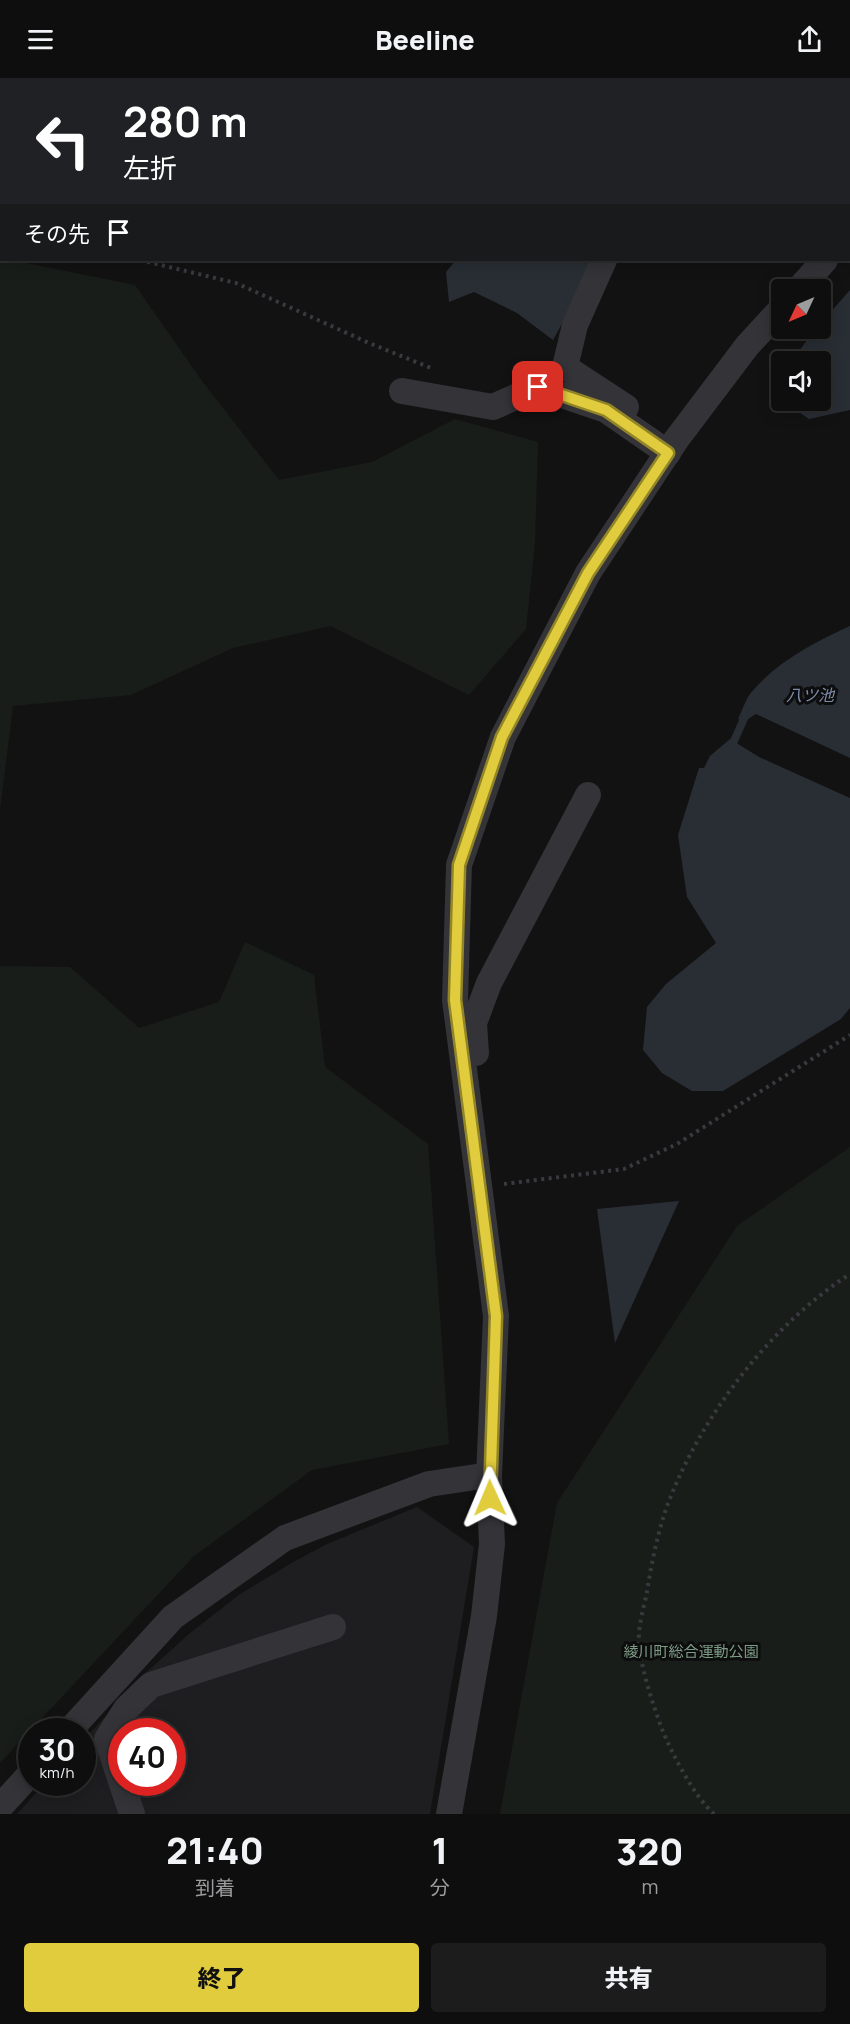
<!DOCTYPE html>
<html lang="ja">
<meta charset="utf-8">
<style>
body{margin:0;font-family:Manrope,"Noto Sans JP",sans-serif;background:#1c1c1c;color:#f1f3f6;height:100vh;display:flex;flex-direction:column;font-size:22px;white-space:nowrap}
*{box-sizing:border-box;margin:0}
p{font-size:20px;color:#9b9c9e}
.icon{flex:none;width:33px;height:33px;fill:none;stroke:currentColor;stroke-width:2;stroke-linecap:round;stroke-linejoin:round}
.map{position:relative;height:1736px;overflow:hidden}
.details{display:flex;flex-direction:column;background:#0e0e0e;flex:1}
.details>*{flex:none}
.top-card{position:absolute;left:0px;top:0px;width:850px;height:183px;box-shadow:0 3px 15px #0003,0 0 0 2px #2e2e2e;background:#202124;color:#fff;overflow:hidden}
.needle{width:39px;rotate:226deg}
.tools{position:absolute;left:771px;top:201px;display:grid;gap:12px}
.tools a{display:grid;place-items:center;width:60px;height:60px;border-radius:6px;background:#0e0e0e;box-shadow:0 3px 15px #0003,0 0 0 2px #2e2e2e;font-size:30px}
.speed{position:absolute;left:18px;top:1640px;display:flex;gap:12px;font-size:30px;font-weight:700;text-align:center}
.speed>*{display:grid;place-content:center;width:78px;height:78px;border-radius:50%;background:#0e0e0e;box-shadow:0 3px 15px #0003,0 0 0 2px #2e2e2e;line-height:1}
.speed small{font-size:15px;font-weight:400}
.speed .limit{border:9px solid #d22;background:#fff;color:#111}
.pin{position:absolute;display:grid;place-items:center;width:51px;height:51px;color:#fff;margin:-26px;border-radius:12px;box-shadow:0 3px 9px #0006}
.me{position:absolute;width:66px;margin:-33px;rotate:359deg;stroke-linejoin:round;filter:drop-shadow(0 0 4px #0008)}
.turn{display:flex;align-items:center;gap:21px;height:126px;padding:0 24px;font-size:27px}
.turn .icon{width:78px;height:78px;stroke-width:2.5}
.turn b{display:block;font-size:42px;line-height:51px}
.then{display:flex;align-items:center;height:57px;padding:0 24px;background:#0003;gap:12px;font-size:22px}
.eta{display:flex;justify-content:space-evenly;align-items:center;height:102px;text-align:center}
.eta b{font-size:36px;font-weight:800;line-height:42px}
.cta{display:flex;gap:12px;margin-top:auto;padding:12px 24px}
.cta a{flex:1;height:69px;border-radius:6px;background:#e0cc3d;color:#111;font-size:24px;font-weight:800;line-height:69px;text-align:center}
.cta a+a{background:#1c1c1c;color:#f1f3f6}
header{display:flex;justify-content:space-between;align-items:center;height:78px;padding:0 24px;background:#0e0e0e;font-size:27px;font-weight:800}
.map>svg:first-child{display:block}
</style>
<header><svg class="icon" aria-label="menu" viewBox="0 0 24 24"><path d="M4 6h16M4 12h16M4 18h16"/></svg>Beeline<svg class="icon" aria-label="share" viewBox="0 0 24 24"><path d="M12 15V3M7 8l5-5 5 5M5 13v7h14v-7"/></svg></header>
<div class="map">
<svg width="850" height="1736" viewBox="0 0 850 1736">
<rect width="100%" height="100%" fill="#121213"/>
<path fill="#1e1e20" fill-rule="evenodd" d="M417 1429 474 1469 430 1736H17L46 1704H82L83 1663 140 1600 190 1555 240 1516 295 1483 327 1466ZM122 1653H172V1704H122Z"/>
<g fill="#181d1a">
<path d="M0 183 20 184 135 207 202 303 279 402 372 384 455 341 538 364 535 465 526 551 469 617 331 548 233 570 131 617 13 628 0 731Z"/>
<path d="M245 864 314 897 325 989 428 1066 449 1366 312 1392 194 1478 0 1685V888L70 889 139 950 219 924Z"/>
<path d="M850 1069V1736H500L557 1425 737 1148Z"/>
</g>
<g fill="#292e35">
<path d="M456 182H597L553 262 517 235 474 214 449 224 446 194Z"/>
<path d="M850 212V332L809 341 782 322H820V284L792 283 815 251 820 250 821 245Z"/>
<path d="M850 548V680L756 636 745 643 738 641C742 633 745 623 750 616 776 584 813 565 850 548Z"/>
<path d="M730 661 759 679 850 720V930L841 941 723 1013H692L662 995 643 972 647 929 666 906 716 865 687 819 678 757 699 690H704L710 678Z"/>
<path d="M679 1123 615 1265 597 1131Z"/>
</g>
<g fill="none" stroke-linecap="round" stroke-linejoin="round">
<g stroke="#292e35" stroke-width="8">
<path d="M793 0V2"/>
<path d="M730 672 746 636"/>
</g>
<g stroke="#393a3f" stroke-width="4" stroke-dasharray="3 4.5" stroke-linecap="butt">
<path d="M0 165H2"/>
<path d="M140 182 236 205 369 265 431 290"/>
<path d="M504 1106 624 1091 677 1066 850 957"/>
<path d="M714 1736C694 1718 672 1676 662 1651 653 1627 640 1588 639 1563 638 1548 644 1529 647 1514 651 1487 657 1459 665 1434 697 1343 769 1248 850 1196"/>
</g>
<g stroke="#333338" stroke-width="26">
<path d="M548 0V2"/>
<path d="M849 155 850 154"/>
<path d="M604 182 575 247 565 289 626 329"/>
<path d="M798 212 825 182"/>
<path d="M402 313 493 329 538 309 606 332 668 375"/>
<path d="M476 975 474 945 489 905 588 717"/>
<path d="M69 1653 173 1539 285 1460 429 1406 489 1397"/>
<path d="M0 1729 32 1694"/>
<path d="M132 1736 107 1661 126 1631 151 1607 333 1549"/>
<path d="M449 1736 484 1538 492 1466 489 1397 496 1238 455 922 459 787 503 659 588 495 676 362 747 268 782 230"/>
</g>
</g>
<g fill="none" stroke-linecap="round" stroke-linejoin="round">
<g stroke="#928528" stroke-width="15">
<path id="route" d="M490 1420 496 1238 455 922 459 787 502 659 588 495 668 375 606 332 538 309"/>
</g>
<use href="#route" stroke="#e0cc3d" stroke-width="10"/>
</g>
<g text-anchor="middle" stroke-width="6" stroke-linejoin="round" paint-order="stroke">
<g font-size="15" fill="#7d9c85" stroke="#0d0d0e">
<text x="691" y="1579">綾川町総合運動公園</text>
</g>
<g font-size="16" font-style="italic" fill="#7e8cab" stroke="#0d0d0e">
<text x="810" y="623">八ツ池</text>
</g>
</g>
</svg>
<div class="tools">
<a><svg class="needle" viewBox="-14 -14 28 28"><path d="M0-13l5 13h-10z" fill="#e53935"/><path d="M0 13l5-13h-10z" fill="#9b9c9e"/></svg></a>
<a><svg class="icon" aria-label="sound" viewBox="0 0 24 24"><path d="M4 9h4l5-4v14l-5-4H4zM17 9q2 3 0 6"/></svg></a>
</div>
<div class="speed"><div>30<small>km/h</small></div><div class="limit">40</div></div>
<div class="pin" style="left:538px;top:309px;background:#d93025"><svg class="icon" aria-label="arrive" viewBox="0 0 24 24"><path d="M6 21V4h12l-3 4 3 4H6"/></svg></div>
<svg class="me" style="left:490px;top:1420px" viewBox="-20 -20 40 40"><path d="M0-17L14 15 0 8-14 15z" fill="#e0cc3d" stroke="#fff" stroke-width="4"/></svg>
<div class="top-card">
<div class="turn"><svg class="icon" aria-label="left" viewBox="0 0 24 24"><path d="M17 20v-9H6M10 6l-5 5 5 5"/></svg><div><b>280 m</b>左折</div></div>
<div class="then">その先<svg class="icon" aria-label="arrive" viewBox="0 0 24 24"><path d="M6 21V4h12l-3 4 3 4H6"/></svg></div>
</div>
</div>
<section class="details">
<div class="eta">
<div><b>21:40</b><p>到着</p></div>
<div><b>1</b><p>分</p></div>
<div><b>320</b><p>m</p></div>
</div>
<div class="cta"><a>終了</a><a>共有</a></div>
</section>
